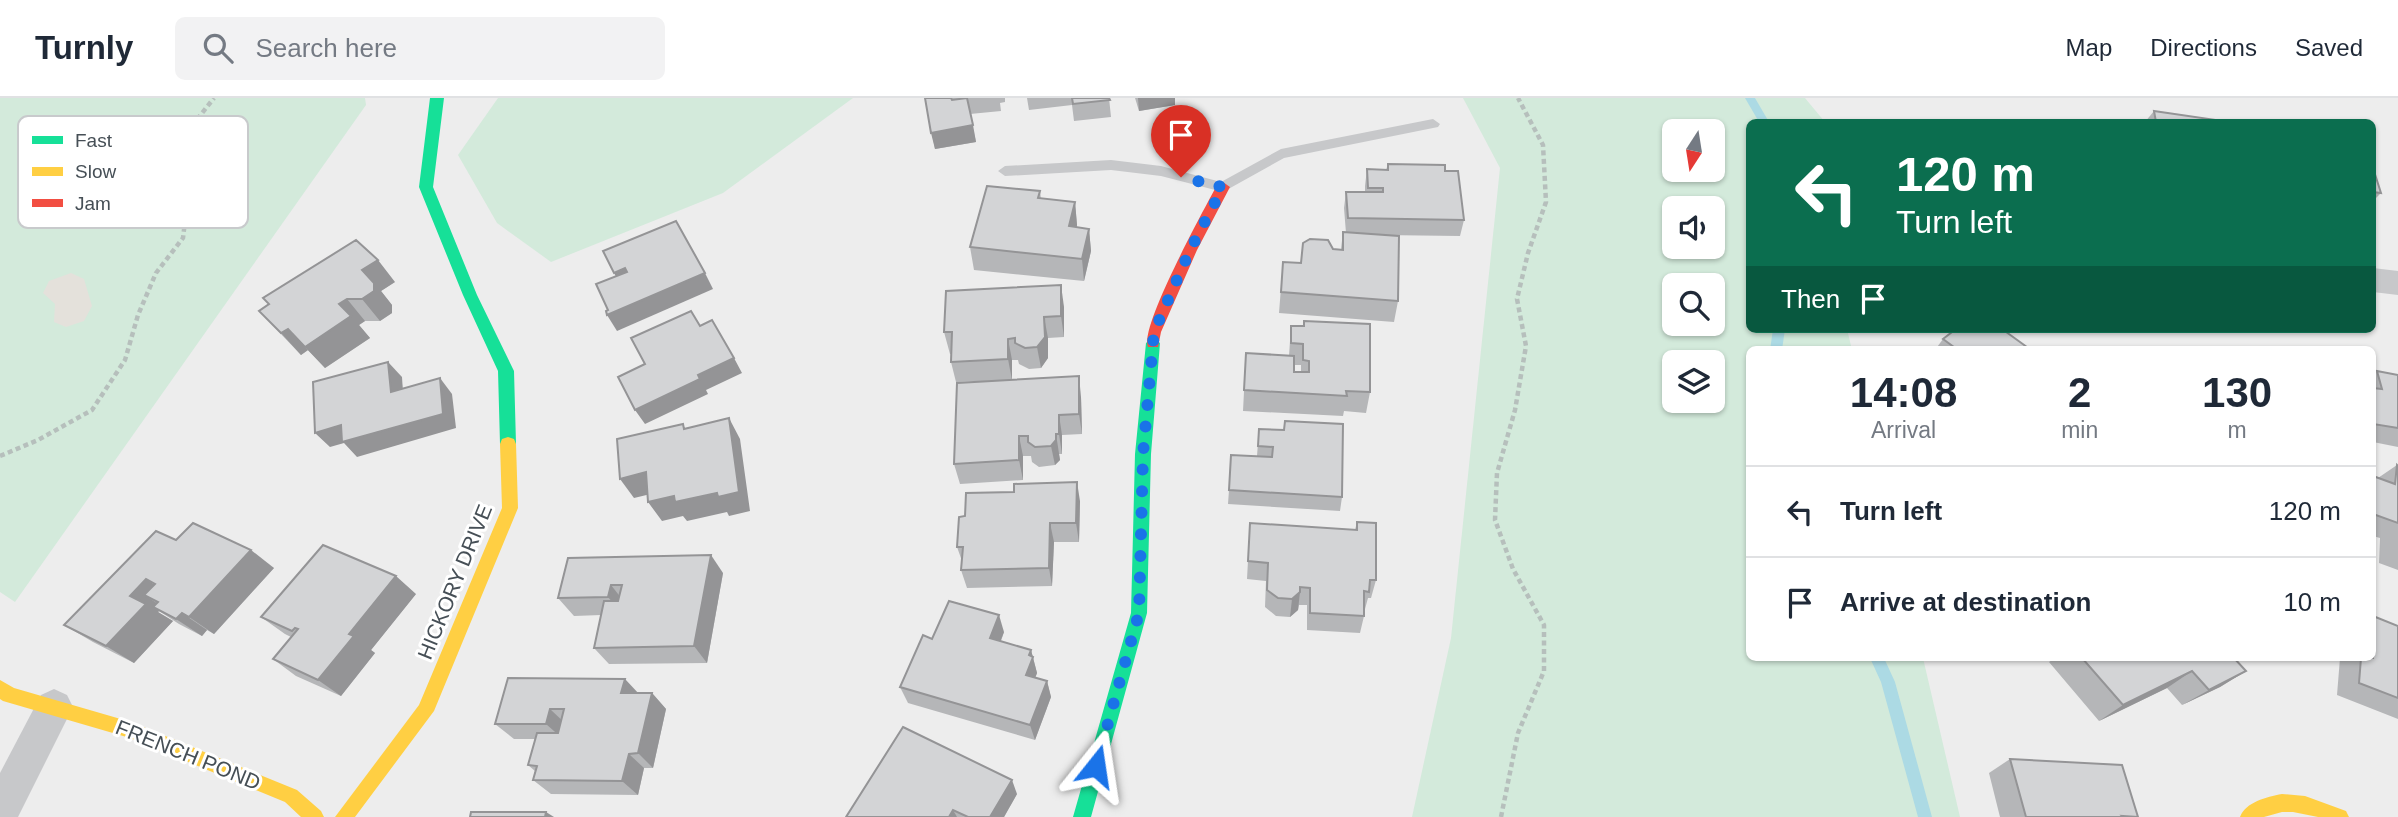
<!DOCTYPE html>
<style>
body{margin:0;font-family:Arial,sans-serif;background:#f2f2f3;color:#1f2937;height:100vh;display:flex;flex-direction:column;font-size:26px;white-space:nowrap}
*{box-sizing:border-box;margin:0}
p{font-size:23px;color:#747a83}
.icon{flex:none;width:38px;height:38px;fill:none;stroke:currentColor;stroke-width:2;stroke-linecap:round;stroke-linejoin:round}
.map{position:relative;flex:1;overflow:hidden}
.panel{position:absolute;left:1746px;top:248px;width:630px;height:315px;display:flex;flex-direction:column;background:#fff;border-radius:10px;box-shadow:0 2px 5px #0004}
.panel>*{flex:none}
.hud{position:absolute;left:1746px;top:21px;width:630px;height:214px;border-radius:10px;box-shadow:0 2px 5px #0004;background:#0b6e4f;color:#fff;overflow:hidden}
.needle{width:46px;rotate:192deg}
.fabs{position:absolute;left:1662px;top:21px;display:grid;gap:14px}
.fabs a{display:grid;place-items:center;width:63px;height:63px;border-radius:10px;background:#fff;box-shadow:0 2px 5px #0004;font-size:35px}
.pin{position:absolute;display:grid;place-items:center;width:60px;height:60px;color:#fff;margin:-72px -30px;border-radius:50% 50% 50% 0;rotate:-45deg;box-shadow:0 0 7px #0007}
.pin .icon{rotate:45deg}
.me{position:absolute;width:77px;margin:-38px;rotate:15deg;stroke-linejoin:round;filter:drop-shadow(0 0 5px #0008)}
.turn{display:flex;align-items:center;gap:24px;height:147px;padding:0 35px;font-size:32px}
.turn .icon{width:91px;height:91px;stroke-width:2.5}
.turn b{display:block;font-size:49px;line-height:60px}
.then{display:flex;align-items:center;height:66px;padding:0 35px;background:#0003;gap:14px;font-size:26px}
.eta{display:flex;justify-content:space-evenly;align-items:center;height:119px;text-align:center}
.eta b{font-size:42px;font-weight:700;line-height:49px}
ul{padding:0;list-style:none}
li{display:flex;align-items:center;gap:21px;height:91px;padding:0 35px;border-top:2px solid #e0e1e3}
li div{flex:1}
li b{display:block;font-size:26px}
li em{font-style:normal}
header{display:flex;align-items:center;gap:42px;box-sizing:border-box;height:98px;padding:0 35px;background:#fff;border-bottom:2px solid #e0e1e3}
header strong{font-size:33px}
nav{display:flex;gap:38px;margin-inline-start:auto;font-size:24px}
.search{width:490px;height:63px;background:#f2f2f3;display:flex;align-items:center;gap:18px;box-sizing:border-box;padding:0 24px;border-radius:10px;color:#747a83;font-size:26px}
.map>svg:first-child{display:block}
</style>
<header>
<strong>Turnly</strong>
<div class="search"><svg class="icon" aria-label="search" viewBox="0 0 24 24"><circle cx="10" cy="10" r="6"/><path d="M15 15l6 6"/></svg>Search here</div>
<nav><a>Map</a><a>Directions</a><a>Saved</a></nav>
</header>
<div class="map">
<svg width="2398" height="719" viewBox="0 0 2398 719">
<rect width="100%" height="100%" fill="#ededed"/>
<g fill="#d3eadb" fill-rule="evenodd">
<path d="M0 0H365L366 7 15 504 0 494Z"/>
<path d="M498 0H853L723 95 551 164 497 125 458 57Z"/>
<path d="M1463 0H1805L1825 24H1750V231H1847L1852 252H1750V560H1923L1960 719H1412L1451 540 1500 70ZM1713 33V72H1675V33ZM1713 110V149H1675V110ZM1713 187V226H1675V187ZM1675 264H1713V303H1675Z"/>
</g>
<path fill="#e4e1db" d="M71 175 84 181 92 208 84 223 66 229 54 224 55 206 43 195 49 183Z"/>
<g fill="none" stroke-linecap="round" stroke-linejoin="round">
<g fill="#acdae4" fill-rule="evenodd">
<path d="M1745 0H1755L1769 24H1759Z"/>
<path d="M1773 231H1785L1782 252H1770Z"/>
<path d="M1870 560H1884L1895 584 1932 719H1918L1881 584Z"/>
</g>
<g stroke="#b6bfbc" stroke-width="4.5" stroke-dasharray="5 3.5" stroke-linecap="butt">
<path d="M0 358 38 342 92 312 125 262 138 217 156 175 183 140 186 115 176 66 187 34 214 0"/>
<path d="M1501 719 1518 635 1544 573V527L1513 471 1495 422 1497 375 1515 312 1526 248 1517 201 1528 155 1546 104 1543 47 1518 0"/>
</g>
<path fill="#c7c8ca" fill-rule="evenodd" d="M1433 21 1440 26 1438 29 1284 60 1223 94 1161 78 1111 72 1005 78 998 73 1005 68 1111 62 1161 68 1221 84 1281 51Z"/>
<g fill="#c7c8ca" fill-rule="evenodd">
<path d="M2373 170 2398 173V197L2373 194Z"/>
<path d="M54 591 67 597 73 609 18 719H0V675L41 597Z"/>
</g>
<g fill="#16e098" fill-rule="evenodd">
<path d="M430 0H444L433 89 477 197 514 273 516 346 514 351H502L500 346 498 273 463 197 419 89Z"/>
<path d="M1153 239 1160 245 1151 356 1147 515 1091 719H1073L1131 515 1135 356 1146 245Z"/>
</g>
<g fill="#ffcf43" fill-rule="evenodd">
<path d="M508 339 514 341 516 346 518 410 434 613 355 719H335L419 607 502 410 500 346 502 341Z"/>
<path d="M0 582 14 590 131 624 297 692 321 713 324 719H301L285 704 130 640 3 603 0 601Z"/>
<path d="M2282 696 2305 698 2346 713 2349 719H2318L2293 714H2282L2264 719H2240C2246 704 2266 699 2282 696Z"/>
</g>
<path fill="#f24e42" fill-rule="evenodd" d="M1223 84 1230 89 1197 152 1161 234 1158 249H1148C1139 229 1205 110 1218 85Z"/>
</g>
<g fill="#b5b6b8" fill-rule="evenodd">
<path d="M925 0H1005V4L1000 5 1001 13 970 16 976 44 935 51Z"/>
<path d="M1027 0H1109L1111 19 1074 23 1072 7 1029 12Z"/>
<path d="M1135 0H1175V7L1139 13Z"/>
<path d="M2154 13 2223 24H2145Z"/>
<path d="M1388 66 1445 73 1464 122 1460 138 1381 137 1398 203 1394 224 1279 215 1283 164 1301 165 1303 145 1333 151H1341L1343 134 1346 135 1344 110 1346 94H1365V88L1367 71 1386 72Z"/>
<path d="M2373 70 2381 95 2373 103Z"/>
<path d="M1040 93 1041 101 1075 104 1077 127V129L1089 131 1091 153 1084 183 974 172 970 149Z"/>
<path d="M395 184 381 193 392 207V215L380 223H365L359 227 370 240 325 270 308 252 301 257 259 213Z"/>
<path d="M1064 209V239L1048 240V260L1041 270 1029 271 1019 266 1018 262H1012V282L956 284 951 264V256H950L944 234Z"/>
<path d="M1291 228 1370 294 1366 315 1344 313 1343 318 1243 313 1246 255 1289 258ZM1294 267H1301V274H1294Z"/>
<path d="M1943 241 2031 252H1935Z"/>
<path d="M2377 273 2398 277V349L2373 344V276Z"/>
<path d="M1081 299 1082 336 1062 337V356H1059L1060 362 1055 367 1039 369 1032 364 1031 358H1023V382L960 386 954 366Z"/>
<path d="M1259 331 1342 399 1340 413 1228 406 1229 392 1257 358Z"/>
<path d="M2397 367 2398 368V472L2379 465 2380 440 2373 438V378L2378 380Z"/>
<path d="M1080 403 1079 444H1054L1052 488 967 490 961 472 962 463 957 449Z"/>
<path d="M1357 424 1376 482 1371 500H1368L1365 511H1364V518L1360 535 1307 532V507H1299L1298 512 1290 519 1276 518 1265 509 1266 483 1247 481 1250 425 1355 432Z"/>
<path d="M176 442 274 470 214 536 207 532 202 538 179 526 159 513 158 514 173 523 134 565 93 544 64 527Z"/>
<path d="M568 460 723 475 707 565 609 566 594 550 601 517 574 518 558 500Z"/>
<path d="M416 496 371 552 375 555 341 598 296 578 273 561 291 539 285 536 261 519Z"/>
<path d="M2398 528V621L2337 597 2340 560H2373Z"/>
<path d="M1004 534 1001 543 1031 552 1037 575 1035 580 1047 583 1051 599 1035 642 908 605 900 589 932 541Z"/>
<path d="M2055 560H2234L2246 573 2220 589 2182 607 2167 590 2099 623 2049 564Z"/>
<path d="M508 580 638 595H652L666 611 653 670H644L638 697 551 696 533 682 535 673 528 667 535 641H514L495 626Z"/>
<path d="M2010 661 2138 719H2000L1989 675Z"/>
<path d="M1017 696 1004 719H846Z"/>
</g>
<g fill="#949496">
<path d="M1138 0H1175V7L1139 13Z"/>
<path d="M973 27 976 44 935 51 931 35Z"/>
<path d="M1075 104 1077 127 1072 151 1069 128Z"/>
<path d="M1089 131 1091 153 1084 183 1082 161Z"/>
<path d="M378 162 395 184 381 193 392 207V215L380 223 362 201V172Z"/>
<path d="M625 170 634 186 623 191 614 175Z"/>
<path d="M705 175 713 191 617 233 607 217Z"/>
<path d="M1061 187 1064 209V239L1061 218Z"/>
<path d="M347 201 365 223 359 227 370 240 325 270 305 249 339 206Z"/>
<path d="M1044 219 1048 240V260L1041 270 1037 249Z"/>
<path d="M288 231 308 252 301 257 281 235Z"/>
<path d="M1008 241 1012 262V282L1008 261Z"/>
<path d="M734 260 742 275 706 292 708 296 645 326 635 312 698 277Z"/>
<path d="M388 264 402 279 404 309 391 294Z"/>
<path d="M1079 278 1081 299 1082 336 1079 316Z"/>
<path d="M440 280 452 296 456 330 357 359 344 345 330 349 315 335 341 327Z"/>
<path d="M1059 317 1062 337V356L1059 336Z"/>
<path d="M729 320 740 341 750 413 729 418 727 414 687 423 683 418 662 423 648 404Z"/>
<path d="M1056 336 1060 362 1055 367 1051 348Z"/>
<path d="M1019 338 1023 358V382L1019 362Z"/>
<path d="M646 374 659 394 634 400 620 381Z"/>
<path d="M1077 384 1080 403 1079 444 1076 425Z"/>
<path d="M1050 425 1054 444 1052 488 1049 470Z"/>
<path d="M251 452 274 470 214 536 189 519Z"/>
<path d="M711 457 723 475 707 565 694 548Z"/>
<path d="M396 478 416 496 371 552 375 555 341 598 318 582 349 536Z"/>
<path d="M146 481 172 499 158 504 144 497 163 509H153L159 513 158 514 173 523 134 565 106 548 130 498Z"/>
<path d="M611 487 625 505 623 517 608 499Z"/>
<path d="M1300 494 1298 512 1290 519 1292 501Z"/>
<path d="M182 515 207 532 202 538 176 521Z"/>
<path d="M999 517 1004 534 995 557 990 540Z"/>
<path d="M1031 552 1037 575 1030 593 1026 577 1029 557Z"/>
<path d="M2192 573 2167 590 2099 623 2123 607Z"/>
<path d="M2246 573 2220 589 2182 607 2209 592Z"/>
<path d="M625 581 640 597 621 595Z"/>
<path d="M1047 583 1051 599 1035 642 1030 627Z"/>
<path d="M652 595 666 611 653 670 638 655Z"/>
<path d="M550 611 567 627 563 641 546 626Z"/>
<path d="M629 656 644 670 638 697 622 683Z"/>
<path d="M1012 682 1017 696 1004 719H990Z"/>
<path d="M953 712 957 719H949Z"/>
<path d="M546 714 554 719H545Z"/>
</g>
<g fill="#d3d4d6" stroke="#949496" stroke-width="2">
<path d="M925 0H951L952 2 967 0 973 27 931 35Z"/>
<path d="M1072 0H1109L1110 2 1073 6Z"/>
<path d="M2154 13 2223 23V24H2156Z"/>
<path d="M1388 66 1445 67V73H1458L1464 122 1348 120 1346 94H1383V90H1368L1367 71 1388 72Z"/>
<path d="M2373 70 2381 95 2373 94Z"/>
<path d="M987 88 1040 93 1038 100 1075 104 1069 128 1089 131 1082 161 970 149Z"/>
<path d="M676 123 705 175 607 217 606 213 608 212 596 186 627 174 625 170 614 175 603 153Z"/>
<path d="M1343 134 1399 138 1398 203 1281 194 1283 164 1301 165 1303 145 1310 141 1328 142 1333 151 1343 152Z"/>
<path d="M356 142 378 162 362 172 374 185V193L362 201H347L339 206 351 218 305 249 288 231 281 235 259 213 269 206 263 200Z"/>
<path d="M1061 187V218L1044 219 1045 239 1037 249 1025 250 1015 245V240L1008 241V261L951 264 952 234H944L946 193Z"/>
<path d="M691 213 700 228 712 222 734 260 698 277 700 281 635 312 618 279 645 266 631 240Z"/>
<path d="M1304 223 1370 226V294L1346 293 1347 298 1244 292 1246 255 1294 258V274H1309V263L1303 262V246L1291 245V228H1304Z"/>
<path d="M1956 231H2002L2031 252H1958L1943 241Z"/>
<path d="M388 264 391 294 440 280 443 316 342 344 341 327 315 335 313 284Z"/>
<path d="M2377 273 2398 277V330L2373 326V290L2382 291Z"/>
<path d="M1079 278V316L1059 317V336H1056V342L1051 348 1035 349 1028 344V338H1019V362L954 366 957 285Z"/>
<path d="M729 320 739 394 718 399 717 395 675 404 674 398 648 404 646 374 620 381 617 341 683 326 684 331Z"/>
<path d="M1285 323 1343 326 1342 399 1229 392 1231 357 1272 359 1273 349 1258 348 1259 331 1284 332Z"/>
<path d="M2397 367 2398 368V425L2373 416V378L2395 386Z"/>
<path d="M1077 384 1076 425H1050L1049 470 961 472 963 449H957L959 419 965 418 966 395 1014 394V386Z"/>
<path d="M1357 424 1376 425V482H1370L1369 494 1364 493V518L1310 515V490L1300 489V494L1292 501 1278 500 1267 492 1268 465 1248 463 1250 425 1357 432Z"/>
<path d="M193 425 251 452 189 519 182 515 176 521 153 509 158 504 144 497 155 486 146 481 130 498 146 506 106 548 64 527 156 433 176 442Z"/>
<path d="M323 447 396 478 349 536 354 538 318 582 273 561 298 531 295 530 292 533 261 519Z"/>
<path d="M711 457 694 548 594 550 604 503H618L622 487H611L608 499 558 500 568 460Z"/>
<path d="M949 503 999 517 990 540 1031 552 1029 557 1033 559 1026 577 1047 583 1030 627 900 589 923 537 932 541Z"/>
<path d="M2373 518 2398 528V600L2359 585 2361 560H2373Z"/>
<path d="M2082 560H2234L2246 573 2209 592 2192 573 2123 607Z"/>
<path d="M508 580 625 581 621 595H652L638 655 629 656 622 683 533 682 537 668 528 667 537 635H558L564 611H550L546 626H495Z"/>
<path d="M903 629 1012 682 990 719H968L953 712 949 719H846Z"/>
<path d="M2010 661 2122 667 2138 719 2122 718 2123 719H2026Z"/>
<path d="M471 714H546L545 719H470Z"/>
</g>
<g fill="none" stroke-linecap="round" stroke-linejoin="round">
<path stroke="#1a73e8" stroke-width="12" stroke-dasharray="0 21.6" d="M1096 668 1139 515 1143 356 1154 234 1190 152 1223 89 1181 79"/>
</g>
<g text-anchor="middle" stroke-width="6" stroke-linejoin="round" paint-order="stroke">
<g font-size="21" fill="#464f56" stroke="#fff">
<text transform="translate(455 484) rotate(-68)" y="7">HICKORY DRIVE</text>
<text transform="translate(188 657) rotate(22)" y="7">FRENCH POND</text>
</g>
</g>
<rect x="18" y="18" width="230" height="112" rx="10" fill="#fff" stroke="#c8cacc" stroke-width="2"/>
<rect x="32" y="38" width="31" height="8" fill="#16e098"/>
<rect x="32" y="69" width="31" height="9" fill="#ffcf43"/>
<rect x="32" y="101" width="31" height="8" fill="#f24e42"/>
<g font-size="19" fill="#464f56">
<text x="75" y="49">Fast</text>
<text x="75" y="80">Slow</text>
<text x="75" y="112">Jam</text>
</g>
</svg>
<div class="fabs">
<a><svg class="needle" viewBox="-14 -14 28 28"><path d="M0-13l5 13h-10z" fill="#e53935"/><path d="M0 13l5-13h-10z" fill="#747a83"/></svg></a>
<a><svg class="icon" aria-label="sound" viewBox="0 0 24 24"><path d="M4 9h4l5-4v14l-5-4H4zM17 9q2 3 0 6"/></svg></a>
<a><svg class="icon" aria-label="search" viewBox="0 0 24 24"><circle cx="10" cy="10" r="6"/><path d="M15 15l6 6"/></svg></a>
<a><svg class="icon" aria-label="layers" viewBox="0 0 24 24"><path d="M12 4l9 5-9 5-9-5zM3 14l9 5 9-5"/></svg></a>
</div>
<div class="pin" style="left:1181px;top:79px;background:#d93025"><svg class="icon" aria-label="arrive" viewBox="0 0 24 24"><path d="M6 21V4h12l-3 4 3 4H6"/></svg></div>
<svg class="me" style="left:1096px;top:668px" viewBox="-20 -20 40 40"><path d="M0-17L14 15 0 8-14 15z" fill="#1a73e8" stroke="#fff" stroke-width="4"/></svg>
<div class="hud">
<div class="turn"><svg class="icon" aria-label="left" viewBox="0 0 24 24"><path d="M17 20v-9H6M10 6l-5 5 5 5"/></svg><div><b>120 m</b>Turn left</div></div>
<div class="then">Then<svg class="icon" aria-label="arrive" viewBox="0 0 24 24"><path d="M6 21V4h12l-3 4 3 4H6"/></svg></div>
</div>
<section class="panel">
<div class="eta">
<div><b>14:08</b><p>Arrival</p></div>
<div><b>2</b><p>min</p></div>
<div><b>130</b><p>m</p></div>
</div>
<ul>
<li><svg class="icon" aria-label="left" viewBox="0 0 24 24"><path d="M17 20v-9H6M10 6l-5 5 5 5"/></svg><div><b>Turn left</b></div><em>120 m</em></li>
<li><svg class="icon" aria-label="arrive" viewBox="0 0 24 24"><path d="M6 21V4h12l-3 4 3 4H6"/></svg><div><b>Arrive at destination</b></div><em>10 m</em></li>
</ul>
</section>
</div>
